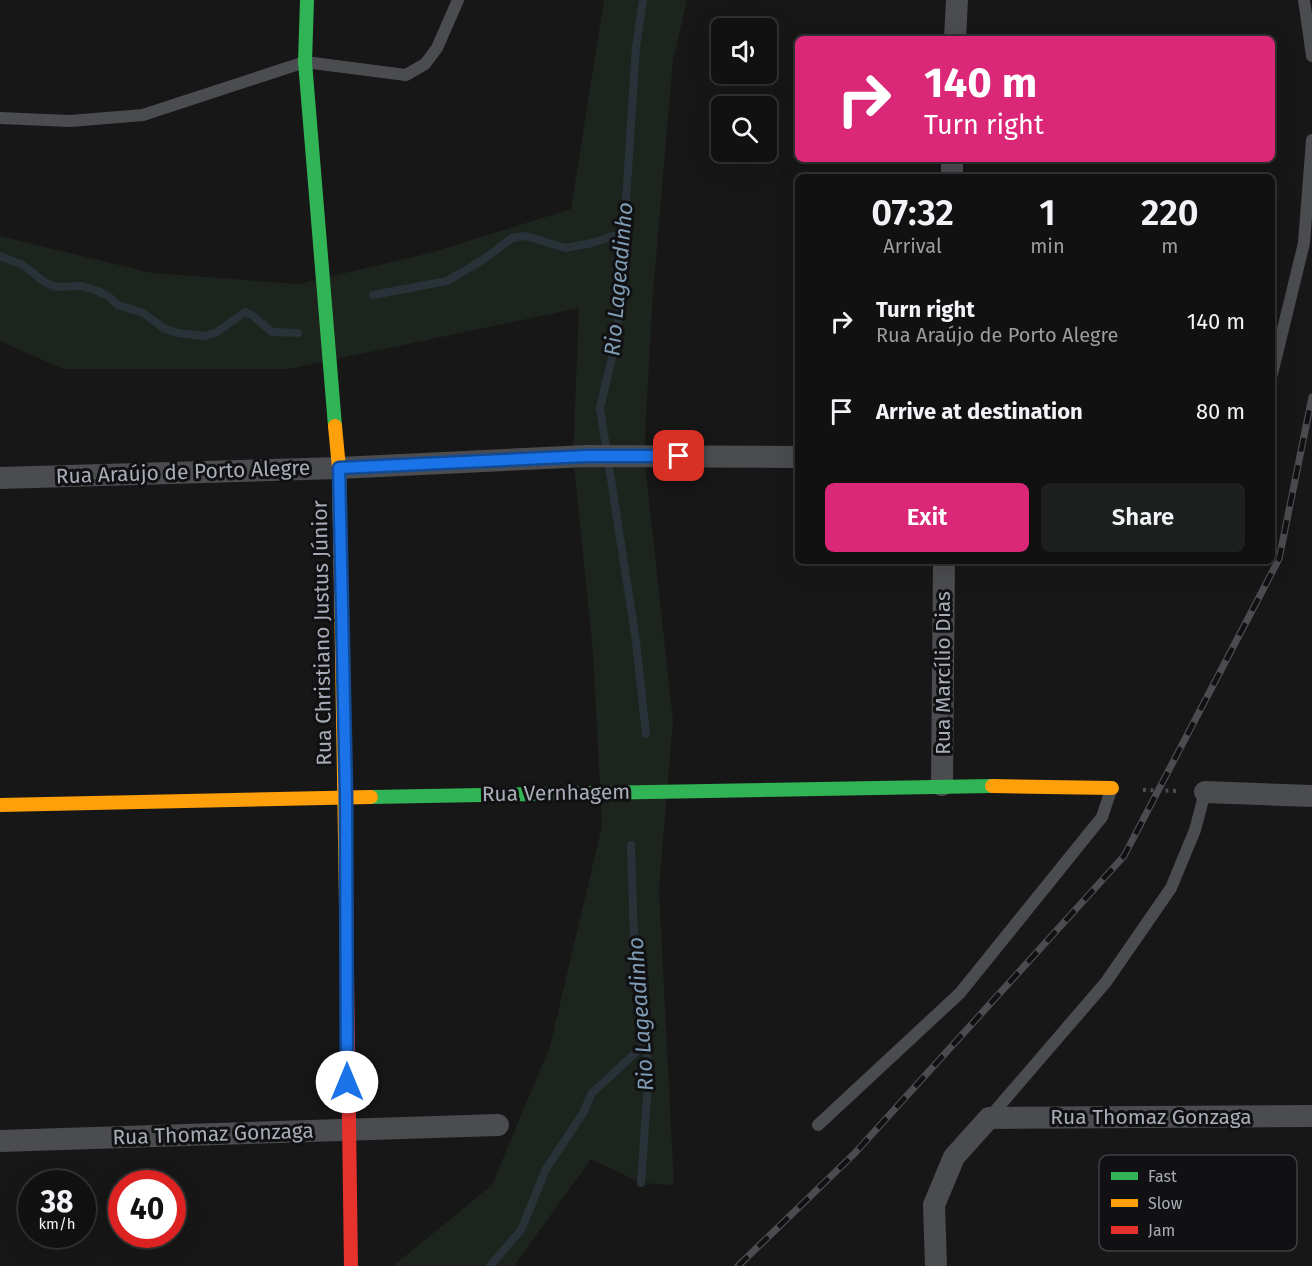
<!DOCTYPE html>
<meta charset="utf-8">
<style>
body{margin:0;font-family:"Fira Sans",sans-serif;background:#1e1f1f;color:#f1f3f6;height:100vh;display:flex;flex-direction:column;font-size:22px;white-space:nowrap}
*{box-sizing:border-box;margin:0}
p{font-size:20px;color:#9c9d9f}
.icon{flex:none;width:33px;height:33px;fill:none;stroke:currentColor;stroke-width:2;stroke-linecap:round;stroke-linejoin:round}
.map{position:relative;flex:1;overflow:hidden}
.sheet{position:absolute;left:795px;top:174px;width:480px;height:390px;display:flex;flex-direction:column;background:#111;border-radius:9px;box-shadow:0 6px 24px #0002,0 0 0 2px #303131}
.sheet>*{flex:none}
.hud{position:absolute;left:795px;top:36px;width:480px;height:126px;border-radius:9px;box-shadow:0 6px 24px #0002,0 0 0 2px #303131;background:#db2777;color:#fff;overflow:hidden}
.controls{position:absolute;left:711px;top:18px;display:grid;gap:12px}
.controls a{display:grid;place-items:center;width:66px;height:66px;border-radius:9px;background:#111;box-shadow:0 6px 24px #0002,0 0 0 2px #303131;font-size:30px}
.speed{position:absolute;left:18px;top:1170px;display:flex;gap:12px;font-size:30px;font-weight:700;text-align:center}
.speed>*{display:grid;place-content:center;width:78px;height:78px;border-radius:50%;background:#111;box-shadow:0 6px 24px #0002,0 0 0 2px #303131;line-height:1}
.speed small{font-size:15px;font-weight:400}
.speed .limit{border:9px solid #d22;background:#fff;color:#111}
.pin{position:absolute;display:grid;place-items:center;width:51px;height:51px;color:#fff;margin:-26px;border-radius:12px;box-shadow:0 3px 9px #0006}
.me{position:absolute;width:66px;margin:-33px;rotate:0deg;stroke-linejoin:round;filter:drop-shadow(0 0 4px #0008)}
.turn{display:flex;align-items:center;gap:21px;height:126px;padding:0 30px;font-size:27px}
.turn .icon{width:78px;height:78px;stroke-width:2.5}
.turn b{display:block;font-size:42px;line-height:51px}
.eta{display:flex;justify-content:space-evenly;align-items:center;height:102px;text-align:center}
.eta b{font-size:36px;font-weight:600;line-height:42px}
.action{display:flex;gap:12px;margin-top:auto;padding:12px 30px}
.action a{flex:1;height:69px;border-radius:9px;background:#db2777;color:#fff;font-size:24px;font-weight:600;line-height:69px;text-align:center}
.action a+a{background:#1e1f1f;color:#f1f3f6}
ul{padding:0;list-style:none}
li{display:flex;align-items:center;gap:18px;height:90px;padding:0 30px}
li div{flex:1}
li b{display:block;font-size:22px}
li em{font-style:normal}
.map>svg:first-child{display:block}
</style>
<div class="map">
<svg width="1312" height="1266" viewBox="0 0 1312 1266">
<rect width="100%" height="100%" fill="#171717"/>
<path fill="#1d241e" d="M604 0H687L673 60 653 293 644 454 673 721 659 889 674 1185 641 1183 591 1159 514 1266H393L492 1185 550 1046 602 826 593 652 573 456 579 308 289 369H63L0 341V236L152 273 298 284 430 253 571 209Z"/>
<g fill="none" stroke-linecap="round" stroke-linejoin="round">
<g stroke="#2a3239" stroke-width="8">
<path d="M643 0 636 48 617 336 600 408 636 641 646 734"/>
<path d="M0 256 23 265 43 281 55 287 82 286 95 290 108 296 118 305 143 313 165 329 178 333 205 336 217 332 245 312 252 315 272 332 298 333"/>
<path d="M373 295 447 281 481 261 512 238 526 236 565 248 592 243 623 233"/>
<path d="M631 845 635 972 649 1069 641 1183"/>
<path d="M490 1266 521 1230 546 1169 583 1113 592 1093 643 1046V1040"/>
</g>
<path stroke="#4d4e52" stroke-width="4" stroke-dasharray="3 4.5" stroke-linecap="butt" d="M1143 790 1180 791"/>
<g stroke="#4b4c50" stroke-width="12">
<path d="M1304 0 1312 56"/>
<path d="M0 118 70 121 143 115 305 62 406 75 425 64 437 48 458 0"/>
<path d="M1272 374 1304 243 1312 140"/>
<path d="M989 1118 1106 982 1171 888 1195 830 1205 792"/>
<path d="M818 1125 960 993 1102 817 1111 790"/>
</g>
<g stroke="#4b4c50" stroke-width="22">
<path d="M955 39 957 0"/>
<path d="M952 177V159"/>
<path d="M0 478 339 468 587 456 798 457"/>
<path d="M942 785 944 561"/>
<path d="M1205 792 1312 796"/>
<path d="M0 1141 498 1125"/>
<path d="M936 1266 934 1205 954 1157 989 1118 1312 1116"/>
</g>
<g stroke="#30b455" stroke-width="14">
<path d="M307 0 305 62 335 426"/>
<path d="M371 797 992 786"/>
</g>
<g stroke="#ff9f0a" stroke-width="14">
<path d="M335 426 339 468 346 902"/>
<path d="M992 786 1112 788"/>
<path d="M0 805 371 797"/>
</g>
<path stroke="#e5322d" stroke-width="14" d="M346 902 351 1266"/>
<g stroke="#4b4c4f" stroke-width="7">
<path id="rail" d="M738 1266 854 1154 1124 856 1279 559 1312 397"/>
</g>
<use href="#rail" stroke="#111113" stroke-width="4.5" stroke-dasharray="14" stroke-linecap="butt"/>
</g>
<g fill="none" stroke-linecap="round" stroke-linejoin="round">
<g stroke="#114b97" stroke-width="15">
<path id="route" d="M347 1082 346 797 339 468 587 456H679"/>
</g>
<use href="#route" stroke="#1a73e8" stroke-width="10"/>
</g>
<g text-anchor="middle" stroke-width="6" stroke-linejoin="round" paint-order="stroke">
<g font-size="21" fill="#a8adb8" stroke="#111113">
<text transform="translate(183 472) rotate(-2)" y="7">Rua Araújo de Porto Alegre</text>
<text transform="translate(322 633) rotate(-91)" y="7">Rua Christiano Justus Júnior</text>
<text transform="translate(943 673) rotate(-90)" y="7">Rua Marcílio Dias</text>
<text transform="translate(556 793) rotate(-1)" y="7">Rua Vernhagem</text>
<text x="1151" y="1124">Rua Thomaz Gonzaga</text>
<text transform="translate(213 1134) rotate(-2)" y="7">Rua Thomaz Gonzaga</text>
</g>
<g font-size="22" font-style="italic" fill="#7f9bb3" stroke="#111113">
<text transform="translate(618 279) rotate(-85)" y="8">Rio Lageadinho</text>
<text transform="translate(640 1014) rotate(-94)" y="8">Rio Lageadinho</text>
</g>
</g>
<rect x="1099" y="1155" width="198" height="96" rx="9" fill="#111113" stroke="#3e4045" stroke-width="1.5"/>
<rect x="1111" y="1172" width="27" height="8" fill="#30b455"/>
<rect x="1111" y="1199" width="27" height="8" fill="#ff9f0a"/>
<rect x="1111" y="1226" width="27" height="8" fill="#e5322d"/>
<g font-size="16" fill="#a8adb8">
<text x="1148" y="1182">Fast</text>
<text x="1148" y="1209">Slow</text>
<text x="1148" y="1236">Jam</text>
</g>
</svg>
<div class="controls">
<a><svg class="icon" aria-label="sound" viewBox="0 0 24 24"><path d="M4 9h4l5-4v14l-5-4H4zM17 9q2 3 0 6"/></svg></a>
<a><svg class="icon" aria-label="search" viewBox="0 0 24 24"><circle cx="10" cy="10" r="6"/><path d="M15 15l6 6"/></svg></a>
</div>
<div class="speed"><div>38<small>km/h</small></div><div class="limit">40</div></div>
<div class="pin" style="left:679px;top:456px;background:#d93025"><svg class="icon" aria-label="arrive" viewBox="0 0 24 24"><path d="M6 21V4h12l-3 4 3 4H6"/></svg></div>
<svg class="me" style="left:347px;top:1082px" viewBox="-20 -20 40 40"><circle r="19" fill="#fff"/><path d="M0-13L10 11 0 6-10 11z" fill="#1a73e8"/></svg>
<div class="hud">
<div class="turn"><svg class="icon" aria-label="right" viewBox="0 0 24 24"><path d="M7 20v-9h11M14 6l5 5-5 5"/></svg><div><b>140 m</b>Turn right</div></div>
</div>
<section class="sheet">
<div class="eta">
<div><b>07:32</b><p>Arrival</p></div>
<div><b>1</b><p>min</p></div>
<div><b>220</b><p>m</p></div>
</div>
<ul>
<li><svg class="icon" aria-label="right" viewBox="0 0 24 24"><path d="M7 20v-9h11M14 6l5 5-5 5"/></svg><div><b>Turn right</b><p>Rua Araújo de Porto Alegre</p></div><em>140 m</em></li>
<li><svg class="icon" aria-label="arrive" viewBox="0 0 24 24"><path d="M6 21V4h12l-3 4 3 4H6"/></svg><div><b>Arrive at destination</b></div><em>80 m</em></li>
</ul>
<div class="action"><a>Exit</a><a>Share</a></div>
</section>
</div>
